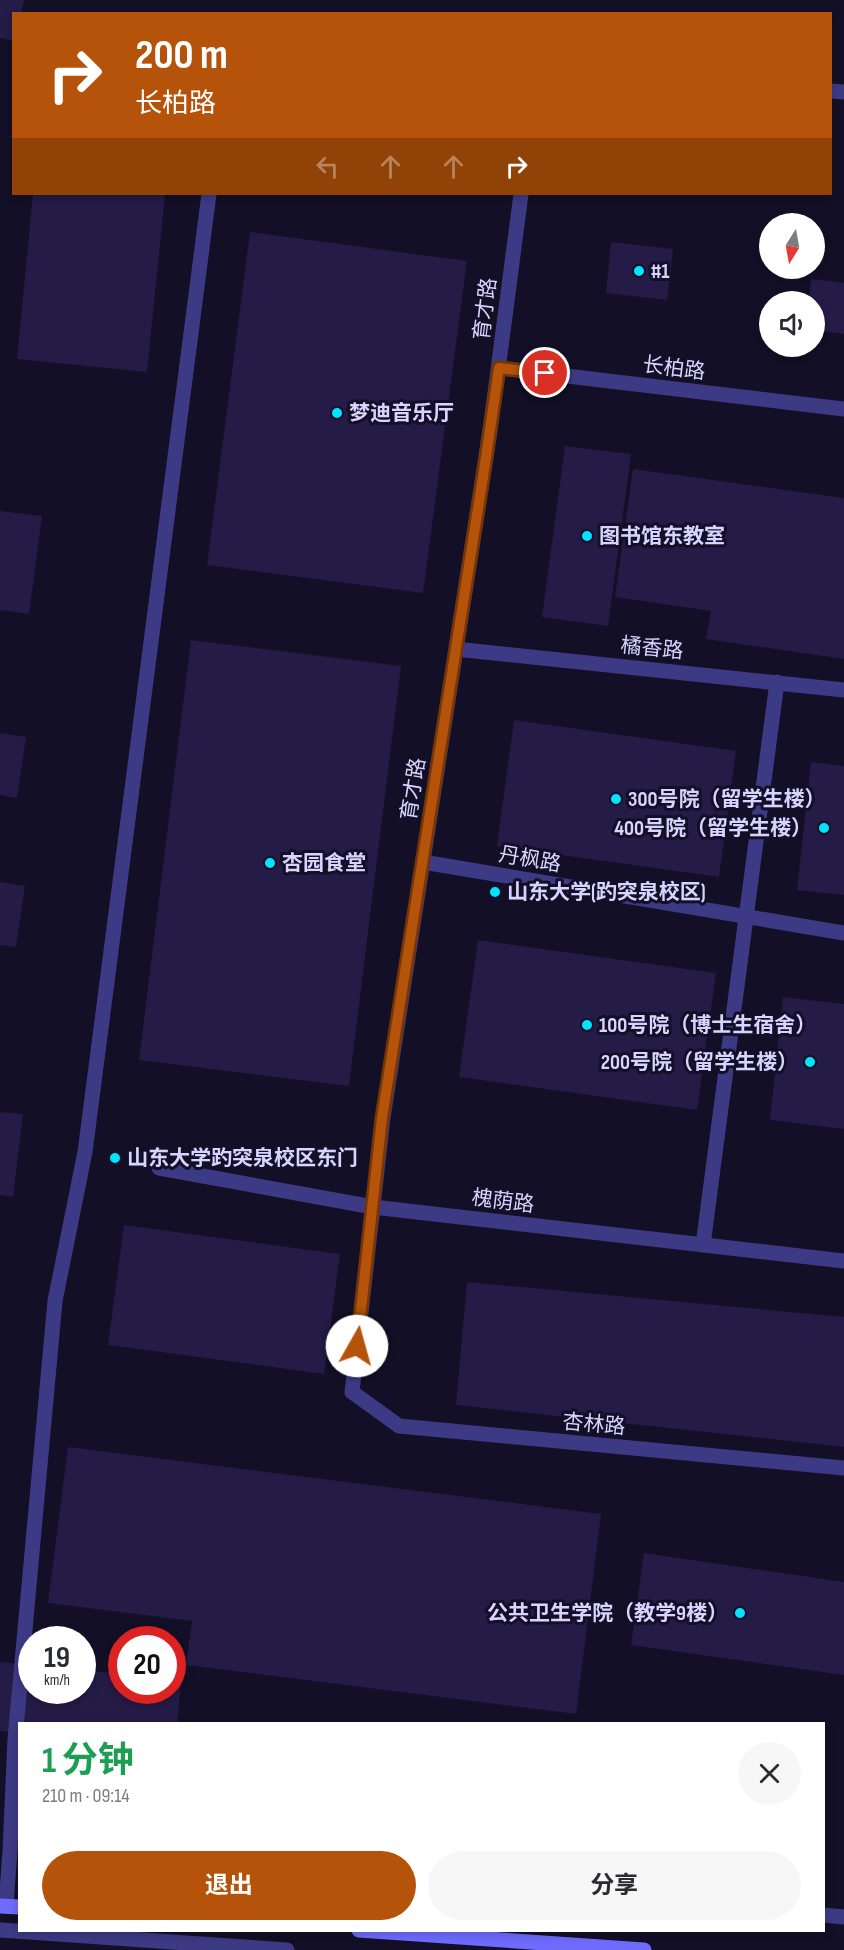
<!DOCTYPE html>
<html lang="zh">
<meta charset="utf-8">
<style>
body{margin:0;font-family:"Sofia Sans Condensed","Noto Sans SC",sans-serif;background:#f7f7f7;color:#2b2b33;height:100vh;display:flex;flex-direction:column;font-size:22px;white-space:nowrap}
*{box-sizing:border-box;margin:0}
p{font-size:20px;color:#7c7c81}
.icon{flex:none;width:33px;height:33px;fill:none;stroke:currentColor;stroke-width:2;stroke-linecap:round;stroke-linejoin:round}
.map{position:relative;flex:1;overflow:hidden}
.details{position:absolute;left:18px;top:1722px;width:807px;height:210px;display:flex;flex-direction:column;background:#fff;border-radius:0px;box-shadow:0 3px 9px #0003}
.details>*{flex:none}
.banner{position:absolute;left:12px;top:12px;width:820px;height:183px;border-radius:0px;box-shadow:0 3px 9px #0003;background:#b45309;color:#fff;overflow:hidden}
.needle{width:39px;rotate:191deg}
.controls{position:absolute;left:759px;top:213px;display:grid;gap:12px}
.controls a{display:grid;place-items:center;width:66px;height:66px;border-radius:50%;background:#fff;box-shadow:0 3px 9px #0003;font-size:30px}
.speed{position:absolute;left:18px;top:1626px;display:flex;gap:12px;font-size:30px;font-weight:700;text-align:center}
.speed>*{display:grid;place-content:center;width:78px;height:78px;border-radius:50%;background:#fff;box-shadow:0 3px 9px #0003;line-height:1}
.speed small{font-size:15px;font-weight:400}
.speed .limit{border:9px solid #d22;background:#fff;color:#111}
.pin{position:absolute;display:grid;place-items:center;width:51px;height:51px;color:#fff;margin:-26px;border:3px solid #fff;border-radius:50%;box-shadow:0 2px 6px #0007}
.me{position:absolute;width:66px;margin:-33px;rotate:7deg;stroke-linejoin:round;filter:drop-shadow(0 0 4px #0008)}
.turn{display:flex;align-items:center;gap:21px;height:126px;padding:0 24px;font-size:27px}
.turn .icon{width:78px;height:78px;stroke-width:2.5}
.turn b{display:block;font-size:42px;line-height:51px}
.lanes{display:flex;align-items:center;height:57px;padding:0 24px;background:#0003;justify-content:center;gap:30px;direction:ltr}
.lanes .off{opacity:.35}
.round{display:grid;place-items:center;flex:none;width:63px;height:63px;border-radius:32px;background:#f7f7f7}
.overview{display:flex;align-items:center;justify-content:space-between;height:102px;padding:0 24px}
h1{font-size:36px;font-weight:700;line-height:45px;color:#1e9e55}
.button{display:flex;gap:12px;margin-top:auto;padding:12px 24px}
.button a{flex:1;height:69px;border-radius:36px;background:#b45309;color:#fff;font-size:24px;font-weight:700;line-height:69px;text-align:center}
.button a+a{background:#f7f7f7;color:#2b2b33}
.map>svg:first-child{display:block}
</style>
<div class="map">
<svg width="844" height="1950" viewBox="0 0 844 1950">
<rect width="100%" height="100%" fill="#130f26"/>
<g fill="#241b47">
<path d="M0 0H24L21 14H14V41L0 38Z"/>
<path d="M33 194H165L147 372 17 359Z"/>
<path d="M250 232 467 261 423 593 207 565Z"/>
<path d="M611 242 673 249 667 300 606 293Z"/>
<path d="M811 279 844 283V334L814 330V302H809Z"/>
<path d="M565 446 631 454 608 626 542 617Z"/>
<path d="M633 469 844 498V659L706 639 711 611 615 597Z"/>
<path d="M0 511 42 516 29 614 0 610Z"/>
<path d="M191 640 401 666 349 1086 139 1060Z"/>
<path d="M514 720 736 751 719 877 497 846Z"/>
<path d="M0 733 26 737 17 798 0 795Z"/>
<path d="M811 762 844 766V895L797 890Z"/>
<path d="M0 882 25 886 16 947 0 945Z"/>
<path d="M478 940 716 973 697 1110 459 1077Z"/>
<path d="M783 997 844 1004V1129L770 1120Z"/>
<path d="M0 1112 23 1114 13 1197 0 1195Z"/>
<path d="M124 1225 340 1254 324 1374 108 1345Z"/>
<path d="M467 1282 844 1317V1447L456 1405Z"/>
<path d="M68 1447 601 1514 576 1714 186 1665 192 1621 48 1603Z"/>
<path d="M644 1553 844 1582V1675L631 1645Z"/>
<path d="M0 1662 32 1665V1690H82V1670L122 1674V1690H172V1679L181 1680 177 1724H20V1733L0 1731Z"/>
</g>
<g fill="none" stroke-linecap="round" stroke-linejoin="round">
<g stroke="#3d3a85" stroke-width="15">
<path d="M831 91 844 92"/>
<path d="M521 194 490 431 383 1118 352 1392 399 1426 844 1468"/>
<path d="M499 368 844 409"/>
<path d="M456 649 844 690"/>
<path d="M423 862 844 933"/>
<path d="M159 1168 373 1207 844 1261"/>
<path d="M703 1245 777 682"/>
<path d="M6 1906 10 1851 15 1739 55 1301 85 1152 209 194"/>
<path d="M824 1915 844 1917"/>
<path d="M0 1930 287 1950"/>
</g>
<g stroke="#6f6bff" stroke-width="15">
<path d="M0 1906 20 1907"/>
<path d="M359 1930 644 1950"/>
</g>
</g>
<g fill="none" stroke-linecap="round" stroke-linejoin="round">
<g stroke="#753606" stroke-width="15">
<path id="route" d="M357 1346 382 1118 485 464 499 368 545 373"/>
</g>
<use href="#route" stroke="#b45309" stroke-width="10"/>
</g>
<g fill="#00e5ff" stroke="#130f26" stroke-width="2">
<circle cx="639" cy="271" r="6"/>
<circle cx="337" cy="413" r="6"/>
<circle cx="587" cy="536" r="6"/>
<circle cx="616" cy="799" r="6"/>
<circle cx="824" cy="828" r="6"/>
<circle cx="270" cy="863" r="6"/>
<circle cx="495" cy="892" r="6"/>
<circle cx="587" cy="1025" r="6"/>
<circle cx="810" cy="1062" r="6"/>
<circle cx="115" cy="1158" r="6"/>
<circle cx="740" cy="1613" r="6"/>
</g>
<g text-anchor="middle" stroke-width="6" stroke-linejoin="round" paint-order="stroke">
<g font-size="21" font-weight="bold" fill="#d9d4ff" stroke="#130f26" text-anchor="start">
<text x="651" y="278">#1</text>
<text x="349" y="420">梦迪音乐厅</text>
<text x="599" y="543">图书馆东教室</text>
<text x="628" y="806">300号院（留学生楼）</text>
<text x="812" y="835" text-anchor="end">400号院（留学生楼）</text>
<text x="282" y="870">杏园食堂</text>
<text x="507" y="899">山东大学(趵突泉校区)</text>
<text x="599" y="1032">100号院（博士生宿舍）</text>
<text x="798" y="1069" text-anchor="end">200号院（留学生楼）</text>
<text x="127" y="1165">山东大学趵突泉校区东门</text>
<text x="728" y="1620" text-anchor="end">公共卫生学院（教学9楼）</text>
</g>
<g font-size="21" fill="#d9d4ff" stroke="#130f26">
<text transform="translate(485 309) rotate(-83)" y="7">育才路</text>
<text transform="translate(674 368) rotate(7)" y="7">长柏路</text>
<text transform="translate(652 648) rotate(6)" y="7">橘香路</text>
<text transform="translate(413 789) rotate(-81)" y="7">育才路</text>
<text transform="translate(530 859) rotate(10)" y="7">丹枫路</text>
<text transform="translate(503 1201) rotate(7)" y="7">槐荫路</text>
<text transform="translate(594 1424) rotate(5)" y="7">杏林路</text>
</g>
</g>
</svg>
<div class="controls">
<a><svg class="needle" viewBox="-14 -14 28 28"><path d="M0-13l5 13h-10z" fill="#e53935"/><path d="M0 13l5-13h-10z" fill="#7c7c81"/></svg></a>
<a><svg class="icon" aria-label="sound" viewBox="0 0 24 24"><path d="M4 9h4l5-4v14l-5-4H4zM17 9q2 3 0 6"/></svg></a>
</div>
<div class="speed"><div>19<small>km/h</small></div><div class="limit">20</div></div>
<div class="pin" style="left:545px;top:373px;background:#d93025"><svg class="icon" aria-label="arrive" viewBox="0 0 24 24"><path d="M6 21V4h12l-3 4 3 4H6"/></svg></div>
<svg class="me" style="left:357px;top:1346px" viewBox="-20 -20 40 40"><circle r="19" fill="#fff"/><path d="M0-13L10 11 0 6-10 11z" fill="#b45309"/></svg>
<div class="banner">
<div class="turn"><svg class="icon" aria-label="right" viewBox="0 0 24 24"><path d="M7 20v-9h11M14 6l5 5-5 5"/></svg><div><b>200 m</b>长柏路</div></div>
<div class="lanes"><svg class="icon off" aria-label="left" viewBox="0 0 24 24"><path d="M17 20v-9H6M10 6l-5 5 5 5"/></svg><svg class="icon off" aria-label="ahead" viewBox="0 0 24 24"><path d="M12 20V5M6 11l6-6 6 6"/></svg><svg class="icon off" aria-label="ahead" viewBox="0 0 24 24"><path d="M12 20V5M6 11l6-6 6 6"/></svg><svg class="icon" aria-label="right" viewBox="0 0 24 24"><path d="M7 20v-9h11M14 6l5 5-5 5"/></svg></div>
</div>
<section class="details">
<div class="overview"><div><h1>1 分钟</h1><p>210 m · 09:14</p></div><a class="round"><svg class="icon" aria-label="close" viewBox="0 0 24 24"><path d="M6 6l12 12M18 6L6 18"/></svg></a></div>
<div class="button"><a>退出</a><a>分享</a></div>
</section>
</div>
